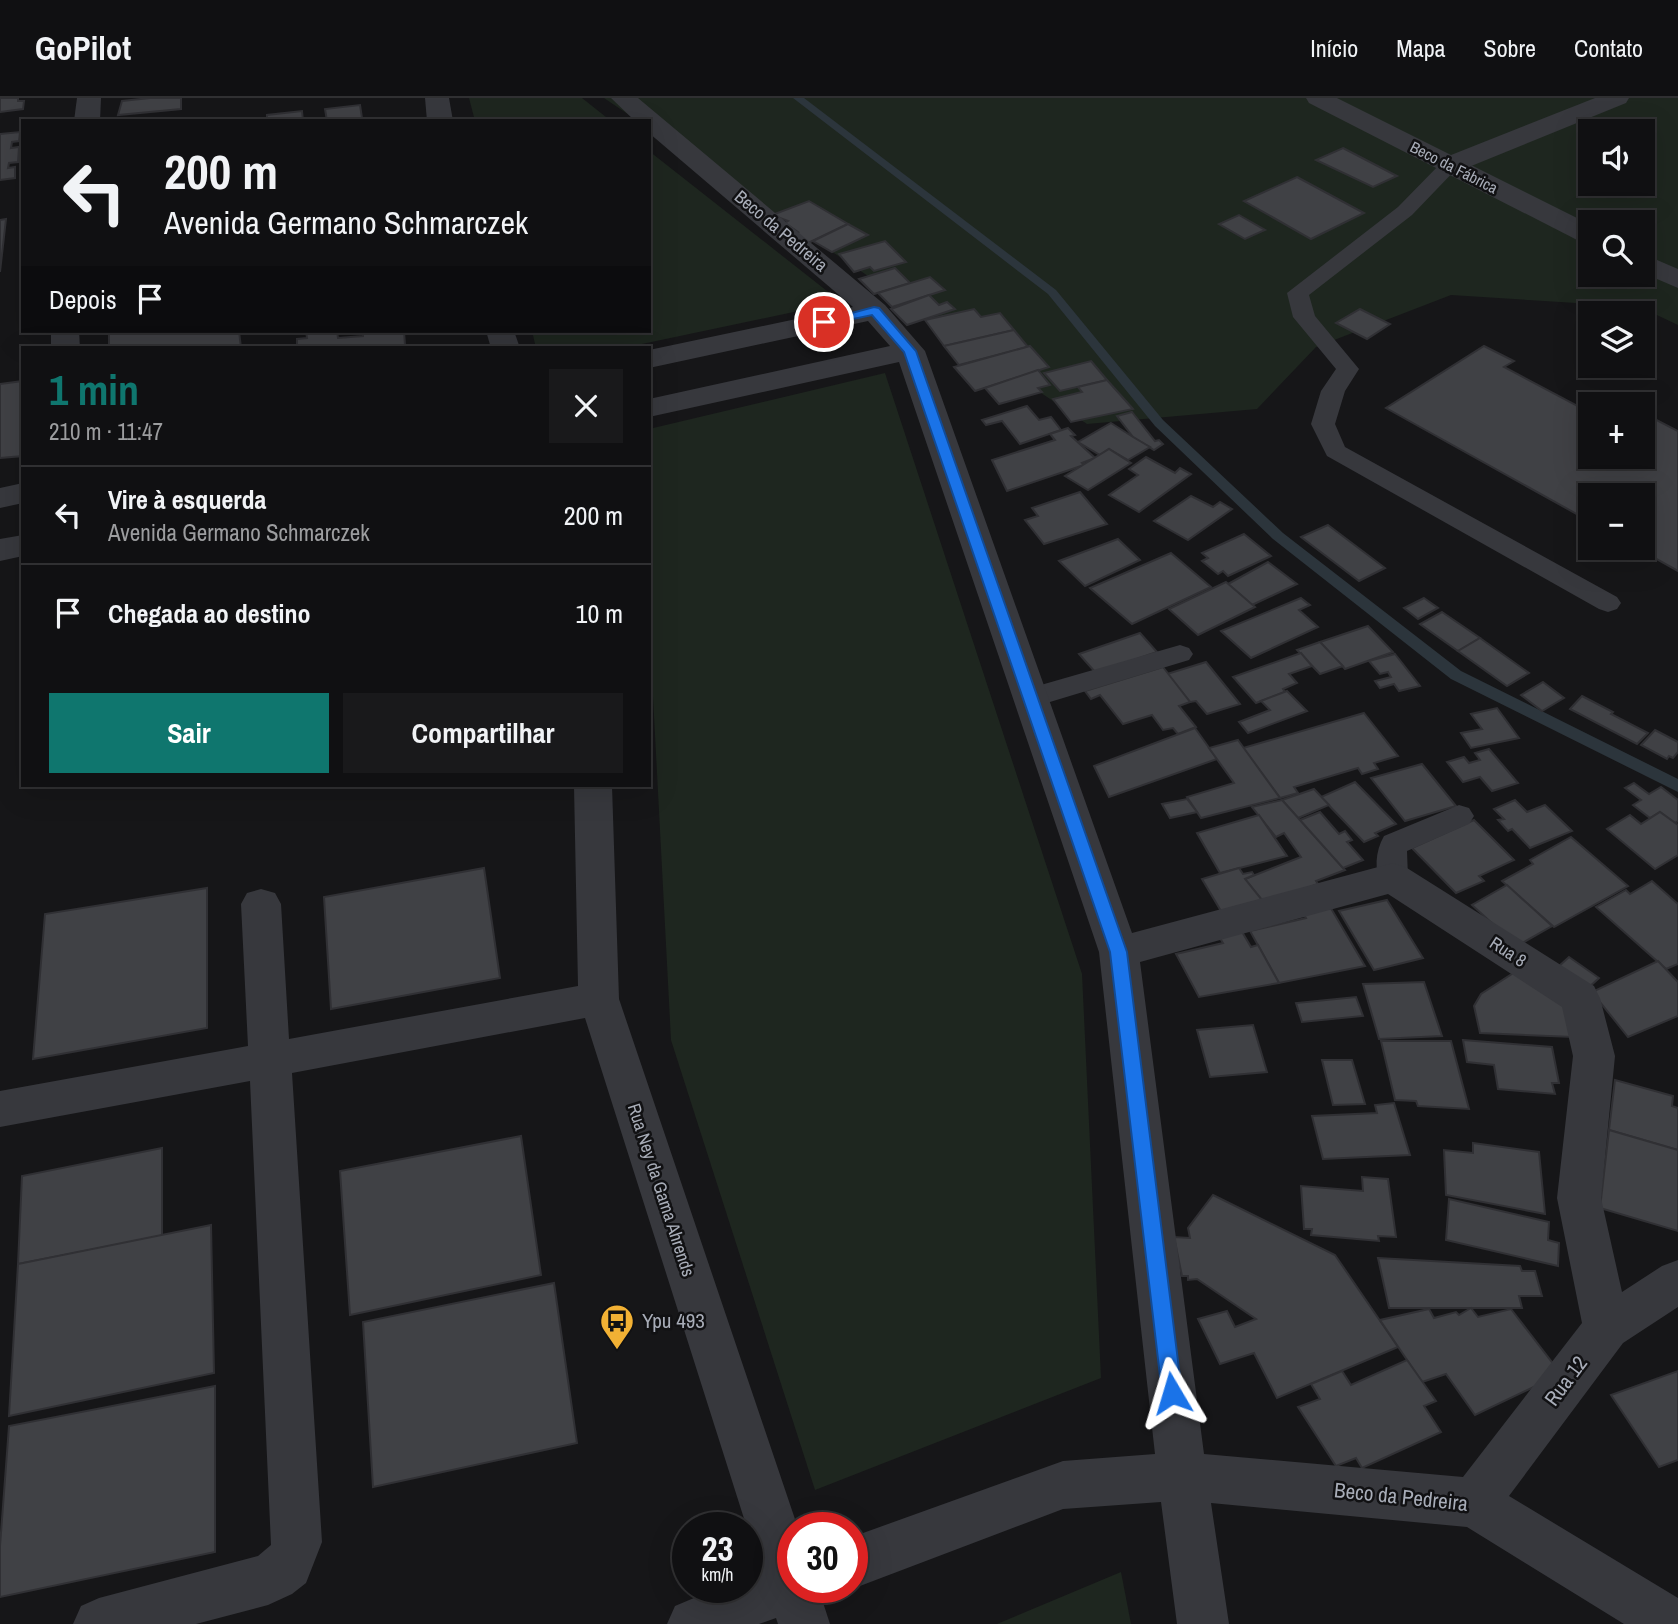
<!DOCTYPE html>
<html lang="pt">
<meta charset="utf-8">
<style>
body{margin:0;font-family:"Archivo Narrow",sans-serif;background:#19191b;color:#f1f3f6;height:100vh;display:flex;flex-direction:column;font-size:26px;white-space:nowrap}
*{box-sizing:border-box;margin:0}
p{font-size:23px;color:#9c9d9f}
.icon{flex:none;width:38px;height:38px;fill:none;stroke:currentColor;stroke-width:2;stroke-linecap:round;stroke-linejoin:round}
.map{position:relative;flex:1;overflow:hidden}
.drawer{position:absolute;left:21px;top:248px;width:630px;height:441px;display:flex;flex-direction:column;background:#101012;border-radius:0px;box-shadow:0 7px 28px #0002,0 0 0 2px #303032}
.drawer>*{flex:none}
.guide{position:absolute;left:21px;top:21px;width:630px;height:214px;border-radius:0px;box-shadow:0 7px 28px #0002,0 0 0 2px #303032;background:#101012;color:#f1f3f6;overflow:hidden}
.tools{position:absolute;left:1578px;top:21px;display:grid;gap:14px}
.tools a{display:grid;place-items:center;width:77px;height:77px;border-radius:0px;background:#101012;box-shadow:0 7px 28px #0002,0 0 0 2px #303032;font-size:35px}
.speed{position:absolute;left:672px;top:1414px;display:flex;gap:14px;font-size:35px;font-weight:700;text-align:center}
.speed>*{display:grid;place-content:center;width:91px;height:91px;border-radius:50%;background:#101012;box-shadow:0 7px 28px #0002,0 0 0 2px #303032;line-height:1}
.speed small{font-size:18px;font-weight:400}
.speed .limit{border:10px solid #d22;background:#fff;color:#111}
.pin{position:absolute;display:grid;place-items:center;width:60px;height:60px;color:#fff;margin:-30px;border:4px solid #fff;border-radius:50%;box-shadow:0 2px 7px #0007}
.me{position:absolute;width:77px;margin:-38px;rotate:353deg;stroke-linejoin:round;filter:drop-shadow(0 0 5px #0008)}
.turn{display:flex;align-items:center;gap:24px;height:147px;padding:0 28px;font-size:32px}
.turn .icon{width:91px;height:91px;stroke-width:2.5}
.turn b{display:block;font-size:49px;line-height:60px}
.then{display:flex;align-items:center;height:66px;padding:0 28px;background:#0003;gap:14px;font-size:26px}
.round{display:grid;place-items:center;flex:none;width:74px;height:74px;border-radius:0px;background:#19191b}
.summary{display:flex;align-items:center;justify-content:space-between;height:119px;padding:0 28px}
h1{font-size:42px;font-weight:700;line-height:52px;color:#0f766e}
.button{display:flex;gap:14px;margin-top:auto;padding:14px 28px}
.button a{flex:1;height:80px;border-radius:0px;background:#0f766e;color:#fff;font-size:28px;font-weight:700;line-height:80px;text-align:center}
.button a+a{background:#19191b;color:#f1f3f6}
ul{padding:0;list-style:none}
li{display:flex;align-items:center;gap:21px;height:98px;padding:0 28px;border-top:2px solid #303032}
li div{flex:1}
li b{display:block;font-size:26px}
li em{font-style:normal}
header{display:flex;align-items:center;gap:42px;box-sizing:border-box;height:98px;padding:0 35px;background:#101012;border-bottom:2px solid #303032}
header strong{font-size:33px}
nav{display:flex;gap:38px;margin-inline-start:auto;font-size:24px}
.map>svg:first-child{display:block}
</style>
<header>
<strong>GoPilot</strong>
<nav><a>Início</a><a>Mapa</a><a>Sobre</a><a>Contato</a></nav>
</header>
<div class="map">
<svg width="1678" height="1526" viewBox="0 0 1678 1526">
<rect width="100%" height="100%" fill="#161618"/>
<g fill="#1e261f" fill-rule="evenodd">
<path d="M469 0H582L611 23H475Z"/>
<path d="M604 0H1678V227L1640 209 1451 197 1316 249 1257 311 1087 326 649 30V23H638ZM1591 33H1643V86H1591ZM1591 124H1643V177H1591Z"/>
<path d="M649 53 841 204 623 250H536L532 233H649Z"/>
<path d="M885 275 1082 876 1101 1280 815 1392 671 942 649 522V331Z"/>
<path d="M1121 1474 1131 1526H997Z"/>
</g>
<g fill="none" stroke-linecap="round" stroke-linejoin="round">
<path fill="#2c353c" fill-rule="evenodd" d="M793 0H804L1056 192 1163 322 1283 435 1461 573 1678 681V694L1451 581 1273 441 1155 328 1048 196Z"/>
</g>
<g fill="#404145" stroke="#303034" stroke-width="2">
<path d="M0 0H18V3H24L23 11 0 14Z"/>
<path d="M150 0H181V11L118 17 122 3Z"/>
<path d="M360 7 362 20 327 23 325 11Z"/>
<path d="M302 13 303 23H267V17Z"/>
<path d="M20 34 19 43 12 44 11 50 19 49 18 64 9 65 8 70 15 69V80L0 82V36Z"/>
<path d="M1343 50 1397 78 1373 89 1316 62Z"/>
<path d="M1297 79 1364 115 1311 141 1244 103Z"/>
<path d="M809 103 848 126 808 145 793 136 798 134 785 125 788 123 772 117Z"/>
<path d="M1239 117 1265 132 1245 141 1219 126Z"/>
<path d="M6 121 0 174V122Z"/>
<path d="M848 126 868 137 832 154 813 143Z"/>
<path d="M885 143 906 164 874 173 870 169 854 174 839 156Z"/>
<path d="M895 170 910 185 874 196 859 181Z"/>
<path d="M930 179 945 192 892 209 878 195Z"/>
<path d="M929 197 939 207 947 204 955 211 907 227 891 211Z"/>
<path d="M974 211 981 219 1000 215 1014 232 944 248 925 222Z"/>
<path d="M1360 211 1390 226 1367 241 1336 225Z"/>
<path d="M1014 232 1028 249 959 267 944 248Z"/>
<path d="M131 233H239L241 250H109V236Z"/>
<path d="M306 233H337L338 240 363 238V233H404L405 247H396V250H297V241L307 240Z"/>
<path d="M1030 248 1049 269 975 293 954 269Z"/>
<path d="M1484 248 1514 263 1504 269 1591 315V359H1643V315L1678 333V473L1637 450H1643V397H1591V424L1386 310Z"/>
<path d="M1091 263 1107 282 1060 293 1044 275Z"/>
<path d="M1038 272 1050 287 1038 290 1042 294 999 306 985 290Z"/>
<path d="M1107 282 1133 311 1071 324 1053 301 1082 294 1078 289Z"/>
<path d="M23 283V358L0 360V286Z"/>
<path d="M1027 308 1039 322 1051 319 1061 332 1020 346 1002 323 986 327 982 322Z"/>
<path d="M1132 314 1155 343 1159 342 1163 346 1154 352 1133 339 1117 318Z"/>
<path d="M1111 325 1133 339 1150 349 1128 362 1109 351 1100 357 1078 344Z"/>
<path d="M1068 330 1075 337 1071 338 1095 360 1082 365 1084 367 1007 393 992 362 1055 342 1050 336Z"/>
<path d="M1109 351 1131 365 1088 392 1065 378Z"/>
<path d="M1146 359 1175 375 1180 370 1191 376 1139 414 1109 397 1138 377 1129 371Z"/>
<path d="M1080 394 1107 426 1044 446 1025 422 1038 418 1032 410Z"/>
<path d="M1191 398 1213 409 1220 404 1232 411 1188 442 1154 423Z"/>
<path d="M1328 427 1385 470 1359 483 1301 439Z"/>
<path d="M1244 436 1271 458 1228 478 1223 473 1218 476 1202 463 1208 460 1202 455Z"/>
<path d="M1118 441 1140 462 1085 488 1059 463Z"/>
<path d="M1171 455 1211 489 1132 526 1090 490Z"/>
<path d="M1268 464 1297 486 1252 507 1228 486Z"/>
<path d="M1226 484 1255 509 1198 537 1169 511Z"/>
<path d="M1301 500 1310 507 1299 512 1318 529 1251 560 1221 533Z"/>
<path d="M1424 500 1438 510 1418 521 1404 510Z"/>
<path d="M1442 514 1480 540 1458 553 1420 526Z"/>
<path d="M1368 528 1393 554 1345 571 1320 544Z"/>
<path d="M1140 535 1157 554 1096 575 1079 556Z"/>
<path d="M1480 540 1529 575 1507 588 1458 553Z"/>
<path d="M1320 544 1343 568 1320 576 1297 552Z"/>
<path d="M1301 555 1312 568 1289 576 1297 585 1283 591 1285 594 1256 605 1233 579Z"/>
<path d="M1395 556 1420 588 1399 593 1394 586 1380 590 1375 583 1391 579 1388 574 1380 576 1369 563Z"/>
<path d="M1206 564 1240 606 1207 616 1196 603 1190 604 1167 576Z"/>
<path d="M1163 569 1190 604 1179 608 1196 629 1178 636 1173 630 1163 632 1152 617 1123 626 1100 597 1091 601 1085 593Z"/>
<path d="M1543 584 1564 600 1542 613 1521 597Z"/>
<path d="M1287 593 1307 613 1248 635 1239 624 1270 612 1261 603Z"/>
<path d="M1582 598 1613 614 1611 616 1648 635 1637 646 1570 611Z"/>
<path d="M1497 610 1519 640 1471 650 1461 635 1482 631 1471 616Z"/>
<path d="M1364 615 1398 658 1374 665 1378 671 1362 676 1358 670 1294 689 1298 695 1280 700 1243 650Z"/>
<path d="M1195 630 1217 661 1109 699 1094 668Z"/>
<path d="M1655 632 1678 644V654L1673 660 1669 658 1667 661 1641 647Z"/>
<path d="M1238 642 1280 700 1201 720 1187 699 1234 685 1209 650Z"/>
<path d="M1489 651 1518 685 1492 693 1480 679 1463 684 1447 664 1464 659 1469 665 1480 662 1475 655Z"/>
<path d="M1422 666 1456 708 1405 723 1371 680Z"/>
<path d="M1355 684 1396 726 1375 735 1378 738 1364 744 1321 699Z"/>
<path d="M1634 685 1649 696 1661 689 1678 702V723L1675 725 1660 714 1650 720 1633 707 1641 702 1625 690Z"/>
<path d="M1314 691 1329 707 1298 720 1282 702Z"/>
<path d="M1187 701 1197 714 1170 720 1162 706Z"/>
<path d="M1282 702 1345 772 1316 783 1318 786 1265 806 1245 781 1301 759 1284 735 1276 739 1252 709Z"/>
<path d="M1515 702 1527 714 1545 707 1572 733 1530 750 1512 731 1508 733 1498 722 1504 721 1494 711Z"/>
<path d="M1320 714 1339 736 1345 733 1352 742 1347 744 1363 762 1343 770 1300 722Z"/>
<path d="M1660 714 1678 727V757L1655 771 1607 731 1630 717 1641 726Z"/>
<path d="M1259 717 1287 758 1220 775 1197 735Z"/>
<path d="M1474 722 1514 762 1479 778 1484 783 1456 795 1412 750Z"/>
<path d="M1571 739 1628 788 1554 829 1502 783 1533 766 1530 762Z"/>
<path d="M484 770 500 880 331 911 324 799Z"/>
<path d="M1239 770 1243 776 1252 774 1254 777 1245 781 1262 802 1221 813 1202 781Z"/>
<path d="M1652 783 1678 806V866L1666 871 1596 809 1626 792 1630 796Z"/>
<path d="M1507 787 1552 828 1517 848 1472 807Z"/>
<path d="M207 790V930L33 961 45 816Z"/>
<path d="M1387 802 1423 860 1374 872 1339 813Z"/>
<path d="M1329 807 1365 868 1279 885 1250 833 1306 820 1302 813Z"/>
<path d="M1241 832 1251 849 1258 847 1279 885 1199 899 1176 856 1223 845 1218 837Z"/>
<path d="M1569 859 1599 880 1587 891 1557 870Z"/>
<path d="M1658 863 1678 884V918L1628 939 1592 894Z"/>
<path d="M1515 874 1566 907 1573 939 1480 935 1474 908 1481 896Z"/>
<path d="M1424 884 1442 938 1379 941 1363 886Z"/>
<path d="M1356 899 1363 918 1302 924 1296 905Z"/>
<path d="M1253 927 1267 974 1210 979 1197 932Z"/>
<path d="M1463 942 1552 949 1559 985H1552L1555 996 1498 991 1494 967 1467 964Z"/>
<path d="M1381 943H1451L1469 1011 1418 1008 1416 1003 1395 1002Z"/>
<path d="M1322 962H1352L1365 1006 1333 1007Z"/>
<path d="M1615 982 1673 998 1672 1008 1678 1010V1052L1609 1032Z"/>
<path d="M1394 1005 1410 1057 1323 1061 1312 1018 1377 1015 1375 1007Z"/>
<path d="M1609 1032 1678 1052V1133L1600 1110Z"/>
<path d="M521 1038 541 1177 350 1217 340 1073Z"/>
<path d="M1473 1045 1539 1054 1545 1116 1446 1097 1444 1052 1473 1055Z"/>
<path d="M162 1050V1138L18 1166 22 1078Z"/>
<path d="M1362 1079 1388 1081 1396 1139 1378 1138 1379 1143 1311 1137 1312 1131H1304L1301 1088 1363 1093Z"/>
<path d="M1213 1097 1335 1157 1398 1249 1277 1300 1254 1255 1220 1266 1198 1221 1227 1213 1235 1229 1256 1221 1197 1181 1188 1182V1178H1182L1174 1139 1190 1140 1188 1130Z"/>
<path d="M1449 1101 1549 1124 1548 1142 1559 1145 1558 1168 1446 1142Z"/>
<path d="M211 1127 214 1275 9 1318 18 1166Z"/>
<path d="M1378 1160 1520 1168 1522 1173H1535L1542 1198H1519L1522 1210H1389Z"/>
<path d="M554 1185 577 1345 373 1389 363 1224Z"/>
<path d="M1471 1210 1478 1219 1511 1211 1561 1276 1475 1317 1446 1276 1422 1284 1380 1222 1429 1211 1434 1220 1456 1214 1459 1217Z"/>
<path d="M1407 1262 1436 1303 1424 1308 1441 1334 1362 1370 1356 1360 1336 1368 1298 1309 1320 1301 1311 1286 1342 1273 1351 1287Z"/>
<path d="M1678 1273V1362L1659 1369 1611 1297Z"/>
<path d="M215 1288V1454L0 1499V1448L9 1328Z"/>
</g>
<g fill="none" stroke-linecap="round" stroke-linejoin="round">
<g fill="#37383d" fill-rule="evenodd">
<path d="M1450 61 1457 63 1460 67 1412 117 1309 197 1315 218 1359 271 1345 293 1335 326 1345 349 1617 499 1621 505 1617 511 1608 514 1599 511 1327 358 1311 326 1321 293 1336 271 1293 219 1287 195 1398 109 1443 63Z"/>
<path d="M1180 547 1189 550 1193 556 1189 562 1030 610 1020 607 1016 600 1020 593Z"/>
<path d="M1459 707 1469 710 1474 718 1469 726 1407 753 1408 780 1404 788 1393 791 1382 788C1374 772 1375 754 1384 738Z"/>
</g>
<g fill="#37383d" fill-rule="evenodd">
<path d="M77 0H101L100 23H74Z"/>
<path d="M425 0H449L453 23H427Z"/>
<path d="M611 0H638L885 207 925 253 1132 835 1393 765 1407 770 1594 888 1600 900 1615 958 1601 1100 1622 1194 1662 1168 1678 1162V1209L1623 1245 1509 1398 1678 1500V1526H1624L1467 1429 1211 1405 1229 1526H1177L1161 1404 1063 1411 852 1491 849 1489H852V1439L1063 1363 1155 1356 1099 854 899 264 649 319V301L890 248 868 223 649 270V252L853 209 649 35V23H635ZM1388 796 1562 909 1573 958 1557 1100 1582 1225 1463 1379 1204 1356 1140 864Z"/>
<path d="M1306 0H1337L1591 127V146L1581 144 1309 5Z"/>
<path d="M1643 156 1678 171V190L1643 175Z"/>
<path d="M51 233H79L80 250H51Z"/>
<path d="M486 233H514L520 250H491Z"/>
<path d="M23 385V405L0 410V390Z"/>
<path d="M23 437V458L0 463V441Z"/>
<path d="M574 688H612L619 901 798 1430H793V1489H818L830 1526H778L776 1520 759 1526H667L675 1508 720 1489H747V1479L761 1474 585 920 292 975 322 1444 306 1485 292 1496 268 1507 196 1526H73L81 1508 99 1500 258 1458 271 1447 250 983 0 1029V993L248 948 241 806 247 795 261 791 275 795 281 806 289 941 578 888Z"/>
</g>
<path fill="#37383d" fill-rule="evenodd" d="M1595 0H1629L1626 5 1459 73 1450 75 1441 73 1437 67 1441 61Z"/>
</g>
<path fill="#1a73e8" stroke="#114b97" stroke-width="2" d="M874 209 879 210 916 253 1127 854 1182 1295 1179 1302 1172 1305 1165 1302 1162 1295 1110 854 904 254 872 217 824 227 818 224Z"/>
<defs>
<g id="bus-pin" transform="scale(1.75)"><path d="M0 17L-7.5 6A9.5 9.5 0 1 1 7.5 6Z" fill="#f2b134" stroke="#111113"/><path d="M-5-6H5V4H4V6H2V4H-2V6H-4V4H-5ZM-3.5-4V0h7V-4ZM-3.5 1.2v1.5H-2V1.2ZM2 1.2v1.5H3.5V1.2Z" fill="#111"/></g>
</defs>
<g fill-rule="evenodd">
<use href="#bus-pin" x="617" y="1223"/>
</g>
<g text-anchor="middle" stroke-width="5" stroke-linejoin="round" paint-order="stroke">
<g font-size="16" fill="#a8adb8" stroke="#111113">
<text transform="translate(1454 69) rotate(27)" y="6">Beco da Fábrica</text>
</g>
<g font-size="18" fill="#a8adb8" stroke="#111113">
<text transform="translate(781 133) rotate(40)" y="6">Beco da Pedreira</text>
<text transform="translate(1508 854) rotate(33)" y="6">Rua 8</text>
<text transform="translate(661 1092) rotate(72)" y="6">Rua Ney da Gama Ahrends</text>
</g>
<g font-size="21" fill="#a8adb8" stroke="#111113" text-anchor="start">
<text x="642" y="1230">Ypu 493</text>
</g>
<g font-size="21" fill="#a8adb8" stroke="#111113">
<text transform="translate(1566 1283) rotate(-53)" y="7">Rua 12</text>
<text transform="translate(1401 1399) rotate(6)" y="7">Beco da Pedreira</text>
</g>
</g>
</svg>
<div class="tools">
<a><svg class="icon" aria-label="sound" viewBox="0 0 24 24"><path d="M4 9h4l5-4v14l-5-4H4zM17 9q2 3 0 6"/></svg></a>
<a><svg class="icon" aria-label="search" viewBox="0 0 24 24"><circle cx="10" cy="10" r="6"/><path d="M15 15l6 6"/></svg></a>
<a><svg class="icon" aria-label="layers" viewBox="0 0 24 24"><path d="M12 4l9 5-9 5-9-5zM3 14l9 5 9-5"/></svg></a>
<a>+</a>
<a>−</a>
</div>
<div class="speed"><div>23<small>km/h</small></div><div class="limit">30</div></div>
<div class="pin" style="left:824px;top:224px;background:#d93025"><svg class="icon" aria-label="arrive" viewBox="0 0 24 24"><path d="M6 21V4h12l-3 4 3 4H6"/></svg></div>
<svg class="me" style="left:1172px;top:1295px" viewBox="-20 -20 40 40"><path d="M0-17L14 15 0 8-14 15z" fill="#1a73e8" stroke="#fff" stroke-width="4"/></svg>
<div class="guide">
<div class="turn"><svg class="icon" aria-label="left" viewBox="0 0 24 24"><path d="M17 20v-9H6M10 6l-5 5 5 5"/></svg><div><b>200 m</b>Avenida Germano Schmarczek</div></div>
<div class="then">Depois<svg class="icon" aria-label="arrive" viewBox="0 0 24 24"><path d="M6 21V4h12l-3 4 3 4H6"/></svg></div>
</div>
<section class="drawer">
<div class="summary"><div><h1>1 min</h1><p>210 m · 11:47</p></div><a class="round"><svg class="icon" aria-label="close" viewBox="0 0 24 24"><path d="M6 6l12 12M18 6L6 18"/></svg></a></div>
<ul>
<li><svg class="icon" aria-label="left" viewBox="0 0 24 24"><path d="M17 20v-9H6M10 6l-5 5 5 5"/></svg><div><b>Vire à esquerda</b><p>Avenida Germano Schmarczek</p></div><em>200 m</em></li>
<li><svg class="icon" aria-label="arrive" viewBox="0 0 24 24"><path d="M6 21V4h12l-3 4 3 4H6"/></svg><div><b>Chegada ao destino</b></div><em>10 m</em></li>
</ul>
<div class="button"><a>Sair</a><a>Compartilhar</a></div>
</section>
</div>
